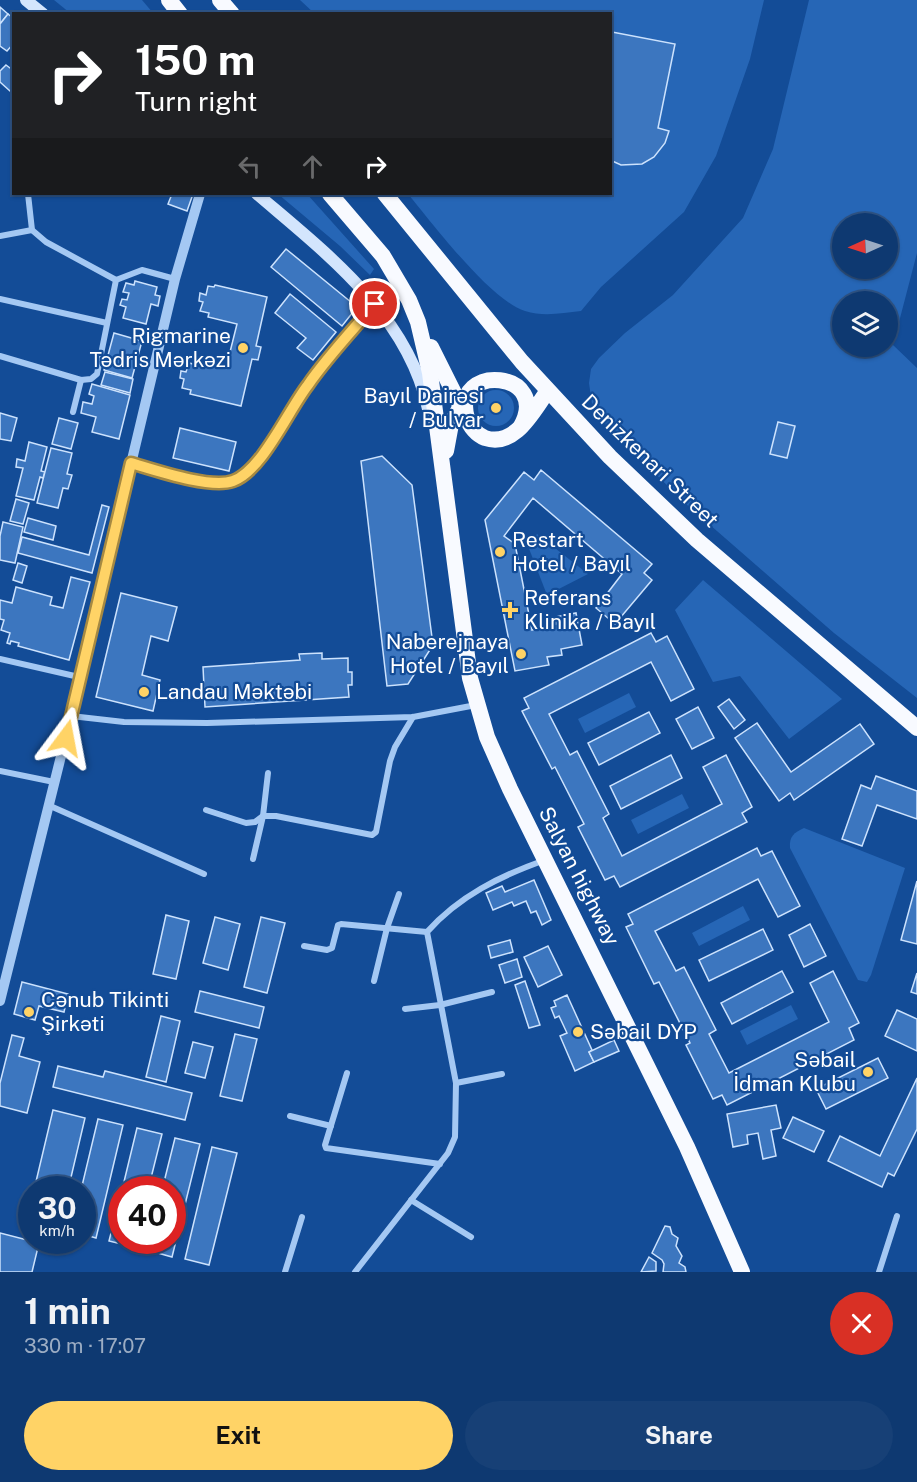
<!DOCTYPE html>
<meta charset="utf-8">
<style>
body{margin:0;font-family:"Public Sans",sans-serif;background:#174076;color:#f1f3f6;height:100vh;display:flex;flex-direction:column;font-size:22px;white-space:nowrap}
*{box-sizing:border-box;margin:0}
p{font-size:20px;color:#9bacc3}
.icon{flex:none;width:33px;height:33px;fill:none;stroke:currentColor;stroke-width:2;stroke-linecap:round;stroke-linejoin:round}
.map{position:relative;height:1272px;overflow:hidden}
.drawer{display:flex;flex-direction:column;background:#0e3971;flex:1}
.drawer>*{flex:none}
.hud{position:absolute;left:12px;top:12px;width:600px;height:183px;border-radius:0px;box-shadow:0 2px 4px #0004,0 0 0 2px #2e5384;background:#202124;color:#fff;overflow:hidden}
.needle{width:39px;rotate:267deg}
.controls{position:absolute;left:832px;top:213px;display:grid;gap:12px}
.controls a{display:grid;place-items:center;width:66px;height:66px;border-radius:50%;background:#0e3971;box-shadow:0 2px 4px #0004,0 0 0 2px #2e5384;font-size:30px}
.speed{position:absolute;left:18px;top:1176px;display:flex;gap:12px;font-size:30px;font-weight:700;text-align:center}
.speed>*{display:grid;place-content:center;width:78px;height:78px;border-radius:50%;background:#0e3971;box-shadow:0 2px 4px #0004,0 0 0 2px #2e5384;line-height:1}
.speed small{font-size:15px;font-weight:400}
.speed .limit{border:9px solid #d22;background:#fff;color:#111}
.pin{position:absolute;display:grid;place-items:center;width:51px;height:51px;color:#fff;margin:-26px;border:3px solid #fff;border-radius:50%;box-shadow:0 2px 6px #0007}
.me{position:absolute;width:66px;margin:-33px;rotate:13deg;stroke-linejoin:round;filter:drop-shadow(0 0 4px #0008)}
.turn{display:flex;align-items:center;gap:21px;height:126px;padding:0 24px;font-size:27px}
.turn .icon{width:78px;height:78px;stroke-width:2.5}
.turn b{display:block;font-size:42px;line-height:51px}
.lanes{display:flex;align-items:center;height:57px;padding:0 24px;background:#0003;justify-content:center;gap:30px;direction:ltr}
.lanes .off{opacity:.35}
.round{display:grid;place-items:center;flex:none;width:63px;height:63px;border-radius:32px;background:#174076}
.headline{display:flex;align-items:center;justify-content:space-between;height:102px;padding:0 24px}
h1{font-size:36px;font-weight:700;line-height:45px}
.primary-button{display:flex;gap:12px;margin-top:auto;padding:12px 24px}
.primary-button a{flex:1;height:69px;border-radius:36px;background:#ffd366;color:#111;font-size:24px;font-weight:700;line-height:69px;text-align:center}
.primary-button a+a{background:#174076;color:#f1f3f6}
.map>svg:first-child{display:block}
</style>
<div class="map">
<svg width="917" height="1272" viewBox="0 0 917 1272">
<rect width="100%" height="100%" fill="#134c97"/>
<g fill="#2666b6" fill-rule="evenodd">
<path d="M54 0H142L153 13H70Z"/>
<path d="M300 0H764L750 59 716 156 684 212 601 287 581 311C562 313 544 317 525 311 490 300 433 224 408 194H610V14H315Z"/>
<path d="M809 0H917V253L893 345 917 368V698L834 633 686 504 600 419 592 404 589 383 591 369 599 358 625 333 673 295 743 218 773 149ZM843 224H888V268H843ZM843 302H888V346H843Z"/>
<path d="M278 194H307L374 269 370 275 340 246Z"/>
<circle cx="496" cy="408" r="18"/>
<path d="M537 534 588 574 547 595 528 546Z"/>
<path d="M703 580 842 699 789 739 740 676 713 682 675 610Z"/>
<path d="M629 693 636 707 585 733 578 719Z"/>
<path d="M682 794 689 808 638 834 631 820Z"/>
<path d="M804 828 905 868 871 975 867 982 858 980 790 848C789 836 794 833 804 828Z"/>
<path d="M743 906 750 920 699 946 692 933Z"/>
<path d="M791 1005 798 1019 747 1045 740 1031Z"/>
</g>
<g fill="#3c76bf" stroke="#cce2fd" stroke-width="1.5">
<path d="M0 7 8 14 0 24Z"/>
<path d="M8 14 14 19V43L7 51 0 46V24Z"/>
<path d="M612 32 675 44 658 128 669 131 665 143 654 157 642 164 621 165 610 160Z"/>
<path d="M6 65 14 71V87L10 91 0 82V71Z"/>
<path d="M172 194H193L187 211 168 204Z"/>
<path d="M286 249 357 307 342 326 271 267Z"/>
<path d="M135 281 157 287 155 295 160 296 158 306 151 304 146 324 123 318 126 307 120 305 122 299 127 300 129 293 123 292 126 283 134 285Z"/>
<path d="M215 285 267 297 256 346 261 347 258 360 252 359 241 406 190 394 191 390 182 388 184 379 180 378 181 371 186 372 189 363 197 365 198 361 226 368 237 324 208 317 209 313 200 311 203 302 199 301 200 293 206 295 208 286 214 287Z"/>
<path d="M290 294 336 332 313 360 297 348 306 338 275 313Z"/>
<path d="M114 333 142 341 132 378 104 370Z"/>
<path d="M105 372 133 379 130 393 101 385Z"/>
<path d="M92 384 130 395 119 439 92 432 96 417 81 413 83 402 92 404 94 396 89 394Z"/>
<path d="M0 413 17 418 11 441 0 439Z"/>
<path d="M59 418 78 423 71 449 52 444Z"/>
<path d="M778 422 795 426 787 458 770 454Z"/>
<path d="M180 428 236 442 229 471 173 458Z"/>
<path d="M29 442 47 447 41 471 45 472 43 478 40 477 34 500 16 496 23 468 16 467 17 459 25 461Z"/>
<path d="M51 448 72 453 67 474 72 475 68 489 63 488 58 508 37 503Z"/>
<path d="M382 456 412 485 433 645 408 684 387 686 361 461Z"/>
<path d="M541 470 652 564 644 573 652 580 615 624 596 608 622 574 533 498 504 536 515 544 532 630 556 624 555 617 576 613 582 645 561 649 562 655 547 657 549 665 515 671 485 520 524 472 534 480Z"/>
<path d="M16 499 29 503 23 524 10 521Z"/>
<path d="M102 505 109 507 92 573 18 553 22 537 89 555Z"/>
<path d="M28 518 56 526 53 540 24 532Z"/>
<path d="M3 522 23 527 15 563 0 560V536Z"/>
<path d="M18 563 27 566 22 583 13 580Z"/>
<path d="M71 577 90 582 69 660 18 646 19 643 11 641 10 644 7 643 10 633 1 630 4 620 0 619V600L12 603 16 587 52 597 50 605 63 608Z"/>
<path d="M121 593 177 607 168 641 151 636 142 675 160 680 153 711 96 697Z"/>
<path d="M651 633 656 642 667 636 694 689 671 701 651 662 549 714 570 755 577 751 609 814 603 818 622 856 722 804 703 767 726 755 752 807 742 813 747 822 620 887 614 876 605 880 578 827 584 824 555 767 552 769 522 711 529 708 524 698Z"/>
<path d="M322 653V659L348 658V672H352V685H348L349 697 205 707 203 667 300 660 299 654Z"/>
<path d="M729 699 745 720 734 729 718 707Z"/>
<path d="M698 707 714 738 692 749 676 719Z"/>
<path d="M649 712 660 733 599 765 588 743Z"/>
<path d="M757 723 791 772 860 724 874 744 794 800 790 793 779 801 735 738Z"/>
<path d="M671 755 682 778 621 809 610 786Z"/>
<path d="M876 776 917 791V819L877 805 862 846 842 839 861 785 871 789Z"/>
<path d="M757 848 761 856 772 851 800 906 778 917 758 879 655 931 676 971 684 967 716 1030 709 1034 729 1073 829 1022 810 983 833 971 859 1023 849 1028 854 1040 727 1105 722 1095 713 1099 686 1045 690 1043 659 982 654 984 626 927 633 924 628 914Z"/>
<path d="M534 880 551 920 542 925 536 911 531 913 526 901 514 906 512 902 493 910 486 893 502 886 505 892Z"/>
<path d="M917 881V944L901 940Z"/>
<path d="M166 915 189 921 176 979 153 974Z"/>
<path d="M215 917 240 924 228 970 203 963Z"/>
<path d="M261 917 285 923 267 993 244 987Z"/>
<path d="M810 924 826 956 804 967 789 935Z"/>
<path d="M763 929 773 950 709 981 699 960Z"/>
<path d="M510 940 513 952 491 958 488 946Z"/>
<path d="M548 946 562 975 538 987 524 957Z"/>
<path d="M517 959 522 977 505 983 499 965Z"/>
<path d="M782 971 793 992 732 1024 721 1003Z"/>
<path d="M917 973V994L911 992Z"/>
<path d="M525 981 540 1025 529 1028 515 985Z"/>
<path d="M22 982 68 994 64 1012 39 1006 35 1020 14 1014Z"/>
<path d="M200 991 264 1007 259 1028 195 1012Z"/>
<path d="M567 995 592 1050 589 1052 594 1062 575 1071 560 1036 567 1033 559 1016 555 1018 551 1008 556 1006 554 1001Z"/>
<path d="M897 1010 917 1019V1051L885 1036Z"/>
<path d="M161 1016 180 1021 166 1082 146 1077Z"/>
<path d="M235 1034 257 1039 242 1101 220 1096Z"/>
<path d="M12 1035 24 1038 19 1056 40 1062 27 1113 0 1106V1083Z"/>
<path d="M614 1040 619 1051 594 1062 589 1052Z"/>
<path d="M193 1042 213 1047 205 1078 185 1073Z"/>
<path d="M878 1058 888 1078 826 1109 816 1089Z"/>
<path d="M58 1066 103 1077 105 1071 192 1093 185 1120 53 1087Z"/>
<path d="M917 1078V1129L894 1176 888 1173 882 1187 828 1161 840 1136 880 1156Z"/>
<path d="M776 1105 781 1128 771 1130 776 1156 763 1159 758 1133 747 1135 748 1144 733 1147 727 1114Z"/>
<path d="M53 1110 85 1118 68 1190H34Z"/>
<path d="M793 1117 824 1131 814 1152 783 1138Z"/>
<path d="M98 1119 123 1125 96 1238 82 1234 81 1190Z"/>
<path d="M137 1128 162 1134 148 1190H122Z"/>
<path d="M175 1138 200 1144 172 1257 147 1250 150 1240H172V1190H162Z"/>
<path d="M212 1147 237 1153 209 1265 185 1259Z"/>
<path d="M122 1190V1240H135L134 1247 109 1241Z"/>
<path d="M665 1226 670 1227 672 1234 678 1238 676 1246 682 1256 679 1263 685 1267 686 1272H663L664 1264 662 1260 652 1253Z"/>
<path d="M0 1233 39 1243 32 1272H0Z"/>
<path d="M649 1257 656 1262V1271L641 1272Z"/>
</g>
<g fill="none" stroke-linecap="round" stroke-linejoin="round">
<g stroke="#a4c8f3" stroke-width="6">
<path d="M28 194 32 230 46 242 116 280"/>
<path d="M0 236 32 230"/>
<path d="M0 299 107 323"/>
<path d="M0 356 81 380 91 379 97 374 116 280 142 270 175 279"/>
<path d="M73 412 81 380"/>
<path d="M131 463C155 470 211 490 234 481 263 469 289 409 309 383 329 356 352 331 374 305"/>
<path d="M0 659 79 677"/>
<path d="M71 716 124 722 207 723 413 717 476 705"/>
<path d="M0 771 54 782"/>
<path d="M48 805 204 874"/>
<path d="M206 810 246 823 255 822 263 816H276L372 835 376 832 390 761 395 747 413 717"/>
<path d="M253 859 263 816 268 773"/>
<path d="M304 946 327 950 332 948 338 925 341 924 427 932"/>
<path d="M374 981 387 928 399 894"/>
<path d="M405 1009 440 1005 492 992"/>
<path d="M347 1073 325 1145 326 1148 440 1164"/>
<path d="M456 1083 502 1074"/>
<path d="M290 1116 331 1126"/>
<path d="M411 1200 471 1237"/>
<path d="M285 1272 302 1217"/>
<path d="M355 1272 448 1153 455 1137 456 1083 427 932C459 896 500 876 545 860"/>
<path d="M879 1272 897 1216"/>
</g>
<path stroke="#a4c8f3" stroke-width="10" d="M0 1001 71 716 175 279 200 194"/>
<g stroke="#d3e5fd" stroke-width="12">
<path d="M26 0 43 14"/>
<path d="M257 194C326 253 408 315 428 409"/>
</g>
<g stroke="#f8faff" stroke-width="16">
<path d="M169 0 180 14"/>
<path d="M220 0 232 14"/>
<path d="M330 194 383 256 409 300 418 322 430 373 470 678 487 737 510 789 687 1147 742 1272"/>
<path d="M385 194 522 362 610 457 697 540 917 728"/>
<path d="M431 347 465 415"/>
<path d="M520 428C554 370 450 362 467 418 470 427 477 435 485 438 515 448 533 411 547 392"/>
<path d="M446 451 451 424 464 400"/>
</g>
</g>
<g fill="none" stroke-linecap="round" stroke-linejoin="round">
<g stroke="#a68942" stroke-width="15">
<path id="route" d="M66 738 131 463C155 470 210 489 233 481 262 471 289 409 308 385 328 356 353 330 375 304"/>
</g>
<use href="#route" stroke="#ffd366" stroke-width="10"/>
</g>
<g fill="#ffd366" stroke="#134c97" stroke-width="2">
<circle cx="243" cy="348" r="6"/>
<circle cx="496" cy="408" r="6"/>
<circle cx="500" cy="552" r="6"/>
<path d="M507 601h6v6h6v6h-6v6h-6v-6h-6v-6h6z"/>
<circle cx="521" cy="654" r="6"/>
<circle cx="144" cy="692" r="6"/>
<circle cx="29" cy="1012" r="6"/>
<circle cx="578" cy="1032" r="6"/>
<circle cx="868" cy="1072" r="6"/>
</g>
<g text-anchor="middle" stroke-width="4.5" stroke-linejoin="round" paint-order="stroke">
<g font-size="21" fill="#fff" stroke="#134c97" text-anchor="start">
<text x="231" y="343" text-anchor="end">Rigmarine<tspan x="231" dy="24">Tədris Mərkəzi</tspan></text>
<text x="484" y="403" text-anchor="end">Bayıl Dairəsi<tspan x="484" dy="24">/ Bulvar</tspan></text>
<text x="512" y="547">Restart<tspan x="512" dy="24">Hotel / Bayıl</tspan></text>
<text x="524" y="605">Referans<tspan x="524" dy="24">Klinika / Bayıl</tspan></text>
<text x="509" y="649" text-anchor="end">Naberejnaya<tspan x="509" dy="24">Hotel / Bayıl</tspan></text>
<text x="156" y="699">Landau Məktəbi</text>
<text x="41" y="1007">Cənub Tikinti<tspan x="41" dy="24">Şirkəti</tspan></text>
<text x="590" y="1039">Səbail DYP</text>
<text x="856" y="1067" text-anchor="end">Səbail<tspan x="856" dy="24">İdman Klubu</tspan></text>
</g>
<g font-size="21" fill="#fff" stroke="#134c97">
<text transform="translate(650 461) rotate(44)" y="7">Denizkenari Street</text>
<text transform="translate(579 876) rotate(63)" y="7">Salyan highway</text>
</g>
</g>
</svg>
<div class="controls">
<a><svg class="needle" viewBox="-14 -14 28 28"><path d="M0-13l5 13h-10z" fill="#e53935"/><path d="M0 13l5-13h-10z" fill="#9bacc3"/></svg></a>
<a><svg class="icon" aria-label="layers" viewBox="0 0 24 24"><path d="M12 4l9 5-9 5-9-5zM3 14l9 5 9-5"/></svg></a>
</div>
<div class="speed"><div>30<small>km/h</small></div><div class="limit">40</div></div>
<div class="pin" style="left:375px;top:304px;background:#d93025"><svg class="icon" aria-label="arrive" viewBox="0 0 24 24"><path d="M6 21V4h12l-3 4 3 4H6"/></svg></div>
<svg class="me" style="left:66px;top:738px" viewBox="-20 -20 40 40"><path d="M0-17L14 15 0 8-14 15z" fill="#ffd366" stroke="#fff" stroke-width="4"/></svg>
<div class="hud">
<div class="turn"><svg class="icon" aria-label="right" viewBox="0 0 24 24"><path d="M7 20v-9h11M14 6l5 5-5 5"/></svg><div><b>150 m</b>Turn right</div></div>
<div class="lanes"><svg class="icon off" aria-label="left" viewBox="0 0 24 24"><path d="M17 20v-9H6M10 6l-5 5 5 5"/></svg><svg class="icon off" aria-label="ahead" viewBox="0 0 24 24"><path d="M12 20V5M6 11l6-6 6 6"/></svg><svg class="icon" aria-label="right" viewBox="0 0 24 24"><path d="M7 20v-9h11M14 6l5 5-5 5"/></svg></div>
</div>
</div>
<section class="drawer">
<div class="headline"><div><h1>1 min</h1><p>330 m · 17:07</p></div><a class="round" style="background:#d93025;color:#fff"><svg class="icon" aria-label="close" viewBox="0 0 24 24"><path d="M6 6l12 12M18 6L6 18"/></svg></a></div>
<div class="primary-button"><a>Exit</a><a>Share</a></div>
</section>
